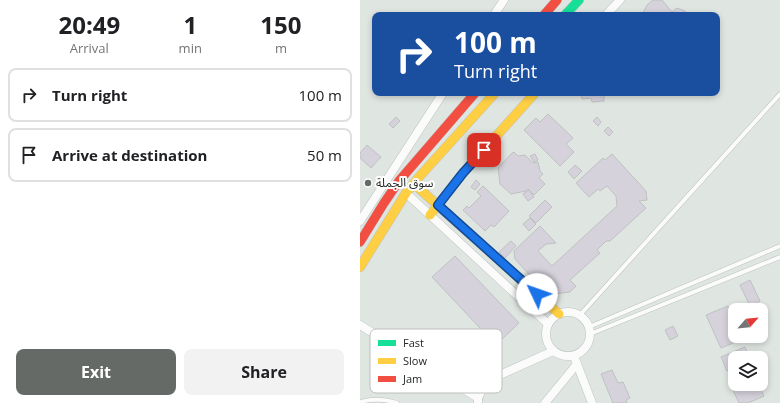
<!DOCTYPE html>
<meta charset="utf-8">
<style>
body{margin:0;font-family:"Open Sans","Noto Sans Arabic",sans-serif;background:#f2f2f2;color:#202124;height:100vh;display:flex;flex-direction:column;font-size:15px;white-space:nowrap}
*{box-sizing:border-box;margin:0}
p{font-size:13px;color:#757577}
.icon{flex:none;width:22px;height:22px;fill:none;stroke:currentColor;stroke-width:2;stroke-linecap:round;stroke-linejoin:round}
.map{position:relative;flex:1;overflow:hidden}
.details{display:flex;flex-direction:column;background:#fff;width:360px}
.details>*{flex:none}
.guide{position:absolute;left:12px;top:12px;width:348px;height:84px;border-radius:8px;box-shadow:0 2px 6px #0003;background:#1a4fa0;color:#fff;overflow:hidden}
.needle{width:26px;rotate:63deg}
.fabs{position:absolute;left:368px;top:303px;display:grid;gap:8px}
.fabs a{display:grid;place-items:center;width:40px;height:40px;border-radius:8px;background:#fff;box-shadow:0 2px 6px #0003;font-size:20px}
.pin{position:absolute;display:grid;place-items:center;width:34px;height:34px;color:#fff;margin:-17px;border-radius:8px;box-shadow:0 2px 6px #0006}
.me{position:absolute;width:44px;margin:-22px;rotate:312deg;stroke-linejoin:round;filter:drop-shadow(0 0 3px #0008)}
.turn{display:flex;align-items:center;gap:14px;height:84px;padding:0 16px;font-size:18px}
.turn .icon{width:52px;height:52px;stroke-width:2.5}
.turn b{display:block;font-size:28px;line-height:34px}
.eta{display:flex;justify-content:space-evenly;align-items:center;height:68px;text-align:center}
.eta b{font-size:24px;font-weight:700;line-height:28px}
.button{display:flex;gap:8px;margin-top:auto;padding:8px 16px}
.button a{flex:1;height:46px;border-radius:8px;background:#656a66;color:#fff;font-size:16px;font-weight:700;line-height:46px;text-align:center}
.button a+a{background:#f2f2f2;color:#202124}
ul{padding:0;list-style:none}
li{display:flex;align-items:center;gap:12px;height:54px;margin:0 8px 6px;padding:0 8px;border:2px solid #e0e0e0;border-radius:8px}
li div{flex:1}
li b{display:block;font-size:15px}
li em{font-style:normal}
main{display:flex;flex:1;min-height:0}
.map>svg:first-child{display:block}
</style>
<main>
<section class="details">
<div class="eta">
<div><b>20:49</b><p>Arrival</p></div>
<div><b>1</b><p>min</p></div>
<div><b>150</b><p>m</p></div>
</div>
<ul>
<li><svg class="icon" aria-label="right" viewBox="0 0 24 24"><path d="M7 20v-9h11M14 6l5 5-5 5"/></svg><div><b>Turn right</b></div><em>100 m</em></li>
<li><svg class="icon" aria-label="arrive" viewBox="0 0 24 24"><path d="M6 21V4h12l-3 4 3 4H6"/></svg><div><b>Arrive at destination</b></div><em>50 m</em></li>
</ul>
<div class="button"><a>Exit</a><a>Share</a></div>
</section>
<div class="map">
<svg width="420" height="403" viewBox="0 0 420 403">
<rect width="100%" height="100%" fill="#dfe5e0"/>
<g fill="#d5d2dc" stroke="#bfc1c1">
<path d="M293 0H302L312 12 317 8 325 11 328 15H282L287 5Z"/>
<path d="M221 93H244V101L232 102 231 98 222 99Z"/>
<path d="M188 114 213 138 206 144 214 152 200 166 164 130 176 118 180 122Z"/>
<path d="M36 117 40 121 33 128 29 124Z"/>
<path d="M237 117 241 122 238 126 233 121Z"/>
<path d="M248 127 253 132 249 136 244 131Z"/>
<path d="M7 145 21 157 11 168 0 158V153Z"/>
<path d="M154 152 158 156 165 155 173 163 178 162 180 171 183 174 179 178 185 184 174 195 168 189 166 191 151 194 140 184 138 168 152 153Z"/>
<path d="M175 154 178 160 174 162 170 156Z"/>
<path d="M252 154 286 191 287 200 279 201 286 208 250 241H246L237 250 240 253 210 280 216 286 210 292 186 295 187 294 155 259 154 251 180 226 196 243 186 244 178 251 192 266 257 206 256 196 247 186 240 191 238 189 229 197 216 183 243 158 245 160Z"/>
<path d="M215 165 222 171 214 179 208 172Z"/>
<path d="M116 180 120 184 115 190 111 187Z"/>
<path d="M123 186 149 211 134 227 131 225 125 231 103 210 107 206 109 208 121 196 117 192Z"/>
<path d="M169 190 174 197 168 201 163 194Z"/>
<path d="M185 200 192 207 176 223 169 216Z"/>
<path d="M170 218 176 224 169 231 163 224Z"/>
<path d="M151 241 156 246 145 258 139 252Z"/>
<path d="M95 256 159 323 136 345 72 277Z"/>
<path d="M390 280 400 301 390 306 380 285Z"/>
<path d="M368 306 375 322V336H381L383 339 361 348 346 315Z"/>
<path d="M313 326 318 336 310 340 305 330Z"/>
<path d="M385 347 390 358H375V367L367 371 361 357Z"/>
<path d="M252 370 258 383 263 382 270 398 266 400 267 403H253L241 374Z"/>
<path d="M381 384H398L404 396 388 403H379L372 388Z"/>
</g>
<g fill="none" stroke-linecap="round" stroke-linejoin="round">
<g stroke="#bdc2be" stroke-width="5">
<g id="lane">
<path d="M220 315 420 94"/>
<path d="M229 327 420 246"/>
<path d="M230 334 420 257"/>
<path d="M0 402C12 399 25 399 37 403"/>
</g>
</g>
<g stroke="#bdc2be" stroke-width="9">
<g id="street">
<path d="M134 15 144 0"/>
<path d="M246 15 260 0"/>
<path d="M46 193 188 324"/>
<path d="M0 221 83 93"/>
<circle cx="208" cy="334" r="22"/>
<path d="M0 325 118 398"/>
<path d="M214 356 232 403"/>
<path d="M118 402V398L122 390 131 379 193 351"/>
<path d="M185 403 217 364"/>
</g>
</g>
<g stroke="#bdc2be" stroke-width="10">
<path id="fast" d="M205 15 219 0"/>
</g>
<g stroke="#bdc2be" stroke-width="10">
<g id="slow">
<path d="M54 184 199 314"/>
<path d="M70 215 103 173 175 93"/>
<path d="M0 267 46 193 59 177 135 93"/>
</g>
</g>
<g stroke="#bdc2be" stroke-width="10">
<g id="jam">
<path d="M184 15 197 0"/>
<path d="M0 242 24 203 39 181 115 93"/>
</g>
</g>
<use href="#lane" stroke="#fafbfa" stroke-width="4"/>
<use href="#street" stroke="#fafbfa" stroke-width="8"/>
<use href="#fast" stroke="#16e098" stroke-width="9"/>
<use href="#slow" stroke="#ffcf43" stroke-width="9"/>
<use href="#jam" stroke="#f24e42" stroke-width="9"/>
</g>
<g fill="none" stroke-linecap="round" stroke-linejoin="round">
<g stroke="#114b97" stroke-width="10">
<path id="route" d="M124 150 103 173 78 205 177 294"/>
</g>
<use href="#route" stroke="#1a73e8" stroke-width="7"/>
</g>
<circle fill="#656a66" stroke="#fff" stroke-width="1.5" cx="8" cy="183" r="4"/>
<g text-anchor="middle" stroke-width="4" stroke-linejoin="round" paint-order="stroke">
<g font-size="12" fill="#242825" stroke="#fff" text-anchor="start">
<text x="16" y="187">سوق الجملة</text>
</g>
</g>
<rect x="10" y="329" width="132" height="64" rx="6" fill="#fff" stroke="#bdbebe" stroke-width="1"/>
<rect x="18" y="340" width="18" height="6" fill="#16e098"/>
<rect x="18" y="358" width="18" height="6" fill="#ffcf43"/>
<rect x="18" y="376" width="18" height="6" fill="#f24e42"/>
<g font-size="11" fill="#242825">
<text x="43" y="347">Fast</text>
<text x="43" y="365">Slow</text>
<text x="43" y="383">Jam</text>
</g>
</svg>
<div class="fabs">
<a><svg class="needle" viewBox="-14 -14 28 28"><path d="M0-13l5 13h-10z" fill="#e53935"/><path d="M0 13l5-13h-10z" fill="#757577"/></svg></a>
<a><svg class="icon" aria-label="layers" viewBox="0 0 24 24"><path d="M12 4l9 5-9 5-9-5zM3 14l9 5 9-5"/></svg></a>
</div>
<div class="pin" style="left:124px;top:150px;background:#d93025"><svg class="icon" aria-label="arrive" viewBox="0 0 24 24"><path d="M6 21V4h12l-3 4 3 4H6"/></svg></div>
<svg class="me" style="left:177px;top:294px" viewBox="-20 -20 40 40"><circle r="19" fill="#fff"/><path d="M0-13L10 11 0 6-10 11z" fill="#1a73e8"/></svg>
<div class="guide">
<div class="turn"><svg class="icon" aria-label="right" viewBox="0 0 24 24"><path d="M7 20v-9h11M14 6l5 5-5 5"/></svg><div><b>100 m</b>Turn right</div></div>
</div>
</div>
</main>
